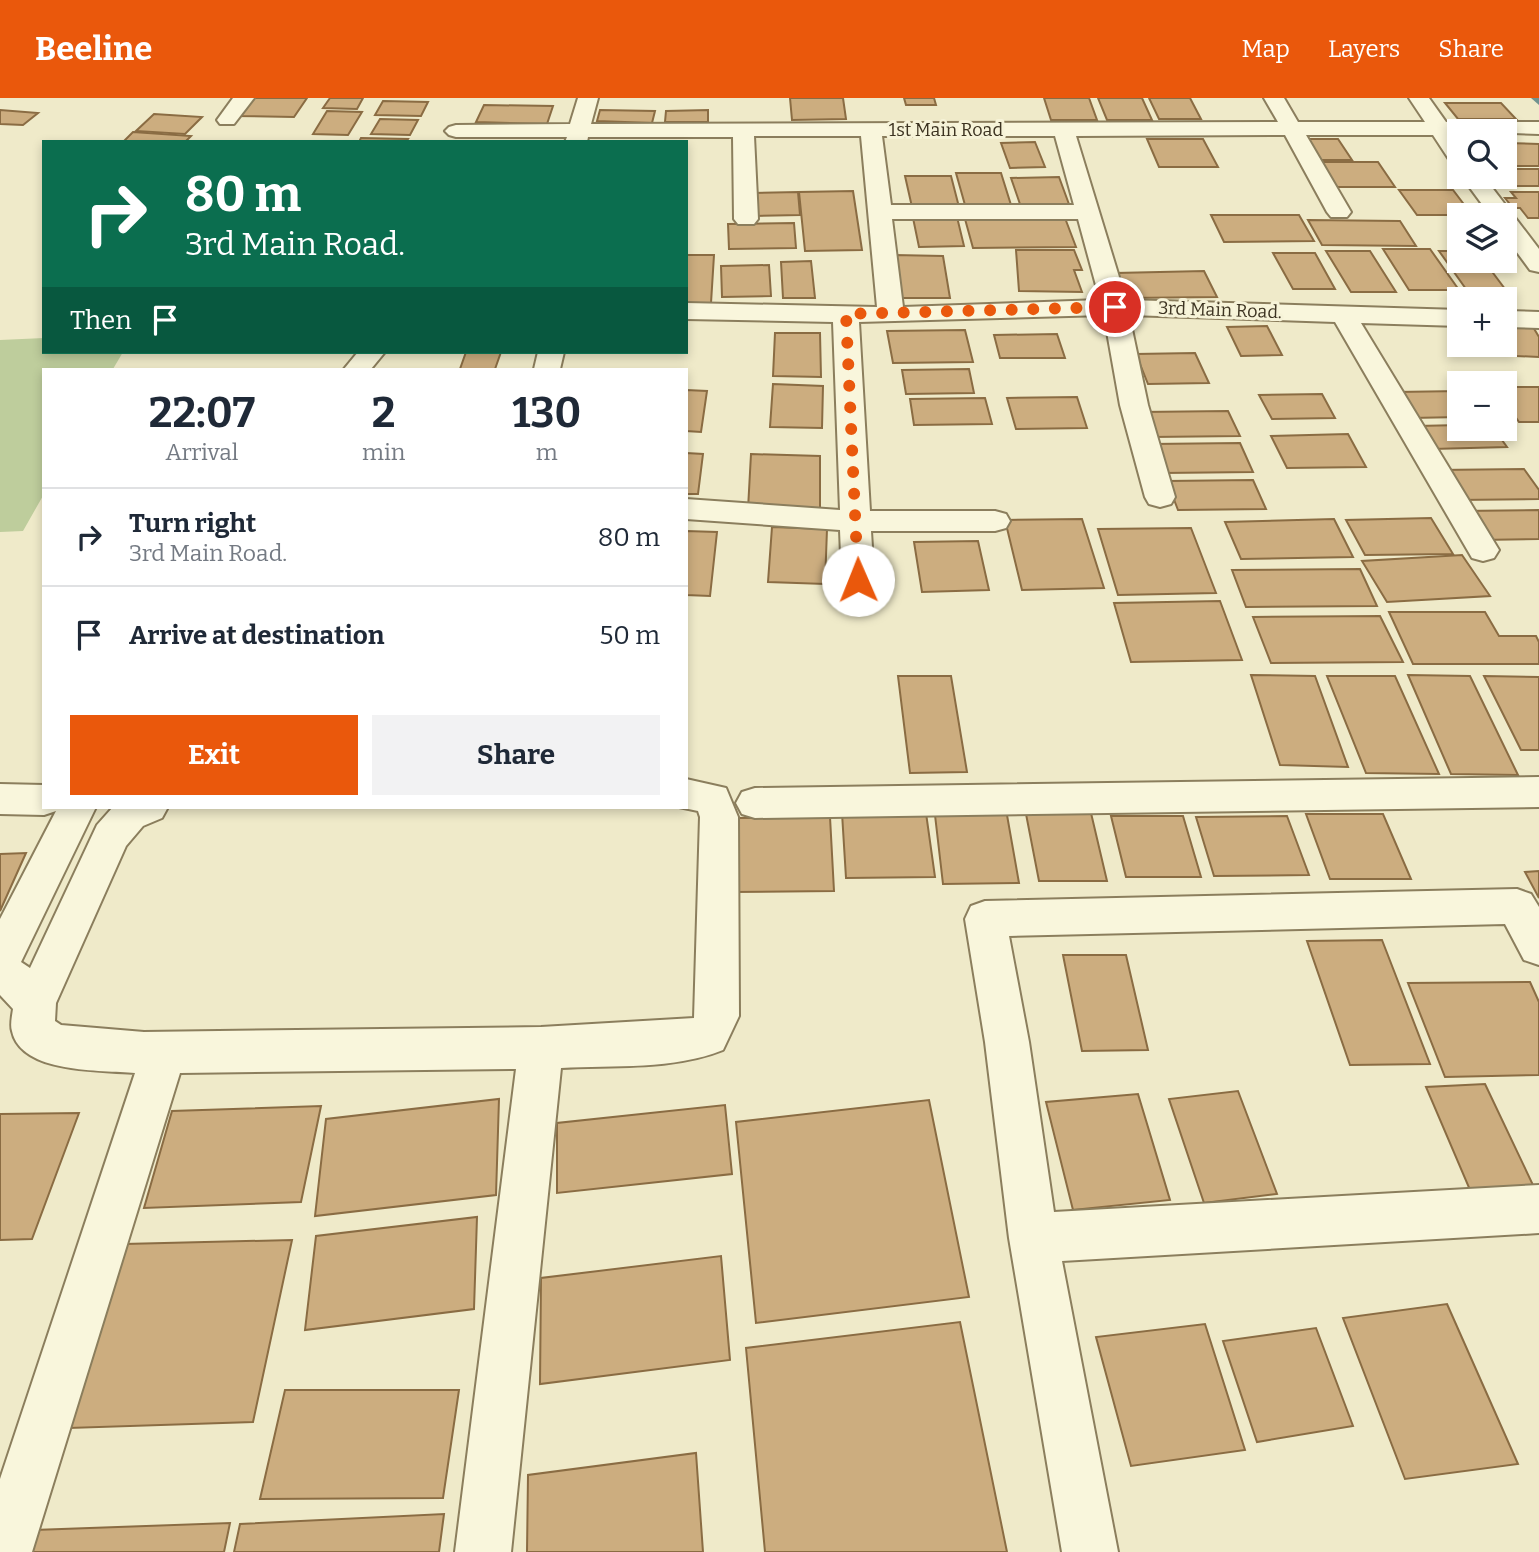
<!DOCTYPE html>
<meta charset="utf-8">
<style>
body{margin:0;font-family:Bitter,serif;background:#f2f2f3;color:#1f2937;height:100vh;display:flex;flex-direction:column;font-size:26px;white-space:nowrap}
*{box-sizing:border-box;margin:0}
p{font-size:23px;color:#747a83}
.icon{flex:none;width:38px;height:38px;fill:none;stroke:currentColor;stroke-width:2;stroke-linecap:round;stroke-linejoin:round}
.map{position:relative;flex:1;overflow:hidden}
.panel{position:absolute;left:42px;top:270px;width:646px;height:441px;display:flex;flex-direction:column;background:#fff;border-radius:0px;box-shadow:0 4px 10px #0003}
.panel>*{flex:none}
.top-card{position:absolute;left:42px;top:42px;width:646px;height:214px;border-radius:0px;box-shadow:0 4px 10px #0003;background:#0b6e4f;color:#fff;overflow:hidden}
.tools{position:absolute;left:1447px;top:21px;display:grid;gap:14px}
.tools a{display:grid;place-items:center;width:70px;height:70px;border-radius:0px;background:#fff;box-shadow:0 4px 10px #0003;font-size:35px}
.pin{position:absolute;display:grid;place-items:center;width:60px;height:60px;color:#fff;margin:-30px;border:4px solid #fff;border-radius:50%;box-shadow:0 2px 7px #0007}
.me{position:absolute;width:77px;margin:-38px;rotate:359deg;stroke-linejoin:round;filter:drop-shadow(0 0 5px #0008)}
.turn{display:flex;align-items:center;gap:24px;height:147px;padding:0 28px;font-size:32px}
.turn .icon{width:91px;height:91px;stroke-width:2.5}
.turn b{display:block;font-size:49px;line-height:60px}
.then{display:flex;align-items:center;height:66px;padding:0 28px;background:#0003;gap:14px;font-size:26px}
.eta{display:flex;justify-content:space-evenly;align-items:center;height:119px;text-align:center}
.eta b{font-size:42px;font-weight:700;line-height:49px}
.primary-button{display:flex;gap:14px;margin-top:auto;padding:14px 28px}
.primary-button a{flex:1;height:80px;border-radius:0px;background:#ea580c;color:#fff;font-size:28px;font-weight:700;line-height:80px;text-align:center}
.primary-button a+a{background:#f2f2f3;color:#1f2937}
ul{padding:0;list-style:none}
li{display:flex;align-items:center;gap:21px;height:98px;padding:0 28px;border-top:2px solid #e0e1e3}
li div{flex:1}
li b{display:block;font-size:26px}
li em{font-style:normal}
header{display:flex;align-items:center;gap:42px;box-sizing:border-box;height:98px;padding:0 35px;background:#ea580c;color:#fff}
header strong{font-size:33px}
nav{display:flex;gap:38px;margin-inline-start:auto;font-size:24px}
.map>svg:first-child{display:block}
</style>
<header>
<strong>Beeline</strong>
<nav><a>Map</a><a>Layers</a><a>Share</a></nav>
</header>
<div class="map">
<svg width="1539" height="1454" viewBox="0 0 1539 1454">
<rect width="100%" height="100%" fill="#efeac9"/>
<path fill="#becd9c" d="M44 240V254H123L113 271H44V396L23 433 0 434V242Z"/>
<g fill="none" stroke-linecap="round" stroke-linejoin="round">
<path fill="#70928f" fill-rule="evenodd" d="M1531 0H1539V7Z"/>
</g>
<g fill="#ccad7f" stroke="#8a6c43" stroke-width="2">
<path d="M247 0H307L294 19 234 18Z"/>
<path d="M330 0H363L357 11 323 10Z"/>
<path d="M790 0H843L846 21 792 22Z"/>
<path d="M904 0H934L936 7H906Z"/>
<path d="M1044 0H1089L1097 22H1051Z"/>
<path d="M1098 0H1142L1152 22H1107Z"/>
<path d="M1149 0H1190L1201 21H1159Z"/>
<path d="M383 3 428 4 421 18 375 17Z"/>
<path d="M1445 5H1501L1516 21H1458Z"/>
<path d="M484 7 553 8 547 26 476 24Z"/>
<path d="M0 12 38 15 23 27 0 26Z"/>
<path d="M600 12 655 13 652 25 597 23Z"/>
<path d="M708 12V24H665L666 13Z"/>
<path d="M327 13 362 14 348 37 313 36Z"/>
<path d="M154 16 202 19 185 36 136 33Z"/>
<path d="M380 21 418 22 410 37 371 36Z"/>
<path d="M133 34 191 38 185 44H123Z"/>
<path d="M361 40 408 41 406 44H359Z"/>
<path d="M1147 41H1203L1218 69H1159Z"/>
<path d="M1301 41H1338L1352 62H1314Z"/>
<path d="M1035 44 1045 69 1010 70 1001 45Z"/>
<path d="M1505 45 1539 46V68H1505Z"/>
<path d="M1316 64H1378L1395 89H1332Z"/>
<path d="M1505 71H1539V88H1507L1500 79H1505Z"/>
<path d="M956 75H1001L1011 107H965Z"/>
<path d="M905 78H951L959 109H912Z"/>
<path d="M1059 79 1070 109H1021L1011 80Z"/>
<path d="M1399 92H1453L1472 117H1417Z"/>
<path d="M853 93 862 152 805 153 799 94Z"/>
<path d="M798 94 800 117 754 118 753 95Z"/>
<path d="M1511 94H1539V120H1528L1520 110H1513L1505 100H1516Z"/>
<path d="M1211 117H1299L1314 143 1224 144Z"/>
<path d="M957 119 964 148 919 149 913 120Z"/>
<path d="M1065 120 1076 149 973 150 965 121Z"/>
<path d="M1308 122 1400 123 1416 148 1322 147Z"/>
<path d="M794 125 796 150 729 151 728 126Z"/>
<path d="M1383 151H1430L1459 192H1409Z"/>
<path d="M1016 152H1074L1082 172H1074L1082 194 1019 193Z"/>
<path d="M1326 153H1370L1396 194H1351Z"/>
<path d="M1439 153H1460V163H1484L1505 191H1466Z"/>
<path d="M1273 155H1315L1335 191H1293Z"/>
<path d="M686 157H714L711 205H686Z"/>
<path d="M894 157 943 158 950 200H900Z"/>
<path d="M811 163 815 200H783L781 164Z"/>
<path d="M769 167 771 198 722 199 721 168Z"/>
<path d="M1204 173 1217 199 1127 200 1116 175Z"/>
<path d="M1267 228 1282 257 1241 258 1227 229Z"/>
<path d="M1505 228 1533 229 1539 239V259L1473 256 1468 247H1505Z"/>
<path d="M965 232 973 264 893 265 887 233Z"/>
<path d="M775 235H820L821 279 773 278Z"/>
<path d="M1057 236 1065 260H1000L994 237Z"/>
<path d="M466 254H501L495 271H460Z"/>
<path d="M1195 255 1209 285 1148 286 1136 256Z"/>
<path d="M969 271 974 295 906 296 902 272Z"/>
<path d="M773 286 823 288 822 330 770 329Z"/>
<path d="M1505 289H1539V324H1519L1505 304Z"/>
<path d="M686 292 707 293 701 334 686 333Z"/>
<path d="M1460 293V319L1411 320 1396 294Z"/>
<path d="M1322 296 1335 320 1272 321 1259 297Z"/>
<path d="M1077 299 1087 330 1016 331 1007 300Z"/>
<path d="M985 300 992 326 914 327 910 301Z"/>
<path d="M1228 313 1240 338 1151 339 1141 314Z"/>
<path d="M1460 327V331H1494L1507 349 1432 351 1418 328Z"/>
<path d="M1348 336 1366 369 1287 370 1271 338Z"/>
<path d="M1240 345 1253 374 1163 375 1152 346Z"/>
<path d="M686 355 703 356 698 396H686Z"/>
<path d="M751 356 820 358V412L748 411Z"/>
<path d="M1524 371 1539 392V401L1457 402 1439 372Z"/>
<path d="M1253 382 1266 411 1178 412 1167 383Z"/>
<path d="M1539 412V441L1479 442 1461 413Z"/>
<path d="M1431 420 1453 456 1365 457 1346 422Z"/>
<path d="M1082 421 1104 490 1022 492 1005 422Z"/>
<path d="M1334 421 1353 459 1241 461 1225 424Z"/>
<path d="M772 429 827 431 825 486 768 484Z"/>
<path d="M1191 430 1216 495 1118 497 1098 431Z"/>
<path d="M686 433 717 434 710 498 686 497Z"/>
<path d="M978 443 989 492 922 494 914 444Z"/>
<path d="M1462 457 1490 498 1387 504 1362 463Z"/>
<path d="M1360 471 1377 508 1246 509 1232 472Z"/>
<path d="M1220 503 1242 562 1131 564 1114 505Z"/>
<path d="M1389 514H1485L1499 538H1536L1539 544V566H1413Z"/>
<path d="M1380 518 1403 564 1271 565 1253 519Z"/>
<path d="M1251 577 1315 578 1348 669 1280 667Z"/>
<path d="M1408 577 1470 578 1518 677 1451 676Z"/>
<path d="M898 578H951L967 674 910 675Z"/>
<path d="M1327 578H1395L1439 676 1366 675Z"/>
<path d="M1484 578 1539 579V652H1521Z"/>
<path d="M842 715H926L935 779 846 780Z"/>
<path d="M1091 715 1107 783H1039L1026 716Z"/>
<path d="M1306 716H1383L1411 781H1330Z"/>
<path d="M935 717H1007L1019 785 943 786Z"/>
<path d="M1111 718H1183L1201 779H1126Z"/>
<path d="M1287 718 1309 777 1214 778 1196 719Z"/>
<path d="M830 719 834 793 733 794 734 720Z"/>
<path d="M26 755 0 813V756Z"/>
<path d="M1539 773V800L1525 774Z"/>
<path d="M1382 842 1430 966 1350 967 1307 843Z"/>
<path d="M1063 857H1126L1148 952 1082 953Z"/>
<path d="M1530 884 1539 904V977L1445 979 1408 885Z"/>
<path d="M1485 986 1533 1087 1470 1092 1426 989Z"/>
<path d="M1238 993 1277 1096 1204 1105 1169 1001Z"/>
<path d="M1138 996 1170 1102 1073 1112 1046 1004Z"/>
<path d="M499 1001 496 1097 315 1118 326 1021Z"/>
<path d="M929 1002 969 1199 756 1225 736 1024Z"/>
<path d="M725 1007 732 1076 557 1095V1025Z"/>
<path d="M321 1008 301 1104 144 1110 172 1013Z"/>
<path d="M79 1015 32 1141 0 1142V1016Z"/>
<path d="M477 1119 474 1211 305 1232 316 1138Z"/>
<path d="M292 1142 253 1324 69 1330 124 1146Z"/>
<path d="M721 1158 730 1262 540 1286 541 1180Z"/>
<path d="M1447 1206 1518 1366 1405 1381 1343 1220Z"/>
<path d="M960 1224 1007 1454H765L746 1250Z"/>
<path d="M1205 1226 1245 1352 1131 1368 1096 1239Z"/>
<path d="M1316 1230 1353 1328 1257 1344 1223 1243Z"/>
<path d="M285 1292H459L443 1400 260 1401Z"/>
<path d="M696 1355 703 1454H527L528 1377Z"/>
<path d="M444 1416 439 1454H234L240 1426Z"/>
<path d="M230 1425 224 1454H28L34 1432Z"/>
</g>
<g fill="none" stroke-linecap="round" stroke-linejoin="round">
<g stroke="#8b7e5d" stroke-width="4">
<g id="minor">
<path d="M233 0H254L234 26H220L217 22Z"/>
<path d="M578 0H598L591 26 1278 24 1264 0H1284L1298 24H1425L1409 0H1429L1446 24H1539V36L1460 33V37H1454L1460 44V67L1452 66 1433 37H1306L1351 114 1347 119H1331L1327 114 1285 37 1076 38 1126 202 1460 212V228L1361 225 1499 452 1494 460 1483 463 1472 460 1335 224 1129 217 1148 307 1175 399 1171 406 1160 409 1149 406 1145 399 1120 307 1104 217 859 224 870 413H995L1006 416 1010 423 1006 430 995 433H871L874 482 869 490 858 493 847 490 842 482 840 432 686 421V401L840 412 833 224 686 221V205L877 209 861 38H754L758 121 754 126H738L734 121 733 39H588L587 44H565L567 39H456L449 37 445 33 449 29 456 27 570 26ZM882 38H1055L1074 107H891ZM892 121H1078L1100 202 903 209Z"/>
<path d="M1462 79H1484L1539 151V174L1530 172 1505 138V117H1490Z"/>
<path d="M1505 213 1539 214V230L1505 229Z"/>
<path d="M358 254H385L371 271H344Z"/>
<path d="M538 254H564L560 271H534Z"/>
<path d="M1539 679V709L755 720 742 716 736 705 742 694 755 690Z"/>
<path d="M686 681 726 690 738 719 739 918 723 952C674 972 614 967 561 970L511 1454H455L516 971 180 975 32 1454H0V1381L135 975C102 972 21 976 12 933 10 927 12 918 13 911L0 897V821L56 713 44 717 0 716V686L44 687V709H96L21 864 30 870 97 727 113 709H168L162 720 143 728 126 748 56 905 55 923 61 927 144 934 541 929 694 920 700 719 698 713 679 709H686Z"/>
<path d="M1517 791 1531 796 1539 809V867L1524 862 1505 826 1009 838 1029 944 1054 1114 1539 1087V1135L1062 1163 1118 1454H1062L1009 1140 985 944 965 821 971 808 985 803Z"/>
</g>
</g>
<use href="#minor" fill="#f9f6dc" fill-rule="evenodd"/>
</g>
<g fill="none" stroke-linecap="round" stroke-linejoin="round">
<path stroke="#ea580c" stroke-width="12" stroke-dasharray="0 21.6" d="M858 482 846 216 1115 209"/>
</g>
<g text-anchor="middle" stroke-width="6" stroke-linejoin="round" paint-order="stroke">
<g font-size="18" fill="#3c3321" stroke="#f6f3d8">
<text x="946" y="38">1st Main Road</text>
<text transform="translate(1220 212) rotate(2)" y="6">3rd Main Road.</text>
</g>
</g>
</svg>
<div class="tools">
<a><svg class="icon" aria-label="search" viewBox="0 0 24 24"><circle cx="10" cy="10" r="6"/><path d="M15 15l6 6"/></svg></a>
<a><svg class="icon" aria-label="layers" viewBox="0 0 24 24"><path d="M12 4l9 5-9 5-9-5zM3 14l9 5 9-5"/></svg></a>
<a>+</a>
<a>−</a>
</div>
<div class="pin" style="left:1115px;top:209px;background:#d93025"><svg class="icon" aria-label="arrive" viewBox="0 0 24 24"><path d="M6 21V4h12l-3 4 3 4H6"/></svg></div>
<svg class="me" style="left:858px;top:482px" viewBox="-20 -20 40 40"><circle r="19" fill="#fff"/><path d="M0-13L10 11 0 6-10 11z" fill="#ea580c"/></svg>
<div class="top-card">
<div class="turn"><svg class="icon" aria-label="right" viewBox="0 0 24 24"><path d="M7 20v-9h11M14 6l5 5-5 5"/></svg><div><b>80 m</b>3rd Main Road.</div></div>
<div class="then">Then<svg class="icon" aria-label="arrive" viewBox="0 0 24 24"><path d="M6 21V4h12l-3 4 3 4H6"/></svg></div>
</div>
<section class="panel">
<div class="eta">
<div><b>22:07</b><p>Arrival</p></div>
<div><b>2</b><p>min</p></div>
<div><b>130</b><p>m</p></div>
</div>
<ul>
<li><svg class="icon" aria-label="right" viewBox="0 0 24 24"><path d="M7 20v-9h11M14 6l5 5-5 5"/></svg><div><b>Turn right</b><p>3rd Main Road.</p></div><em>80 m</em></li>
<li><svg class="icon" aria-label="arrive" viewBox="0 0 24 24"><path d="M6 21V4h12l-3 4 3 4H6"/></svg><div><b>Arrive at destination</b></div><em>50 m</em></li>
</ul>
<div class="primary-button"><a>Exit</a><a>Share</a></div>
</section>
</div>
